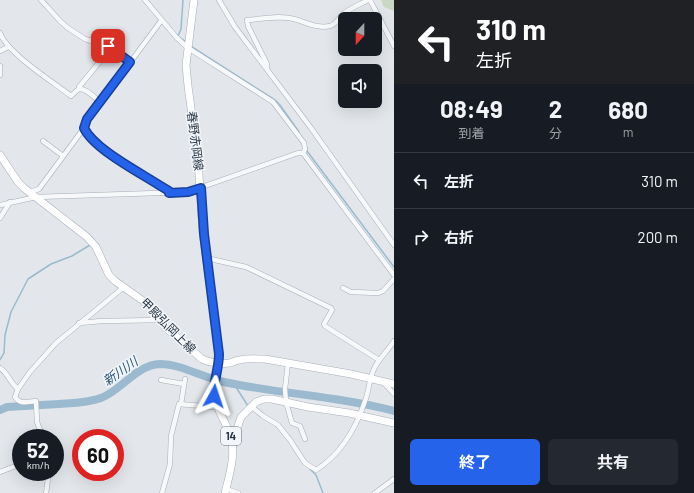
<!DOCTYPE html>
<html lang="ja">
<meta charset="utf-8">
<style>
body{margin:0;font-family:Barlow,"Noto Sans JP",sans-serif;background:#242831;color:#f1f3f6;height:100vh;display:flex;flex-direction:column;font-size:15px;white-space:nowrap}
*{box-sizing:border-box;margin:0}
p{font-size:13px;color:#9ea1a6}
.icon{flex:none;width:22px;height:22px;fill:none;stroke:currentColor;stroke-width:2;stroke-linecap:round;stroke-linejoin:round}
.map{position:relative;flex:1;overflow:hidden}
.panel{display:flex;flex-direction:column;background:#171b24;width:300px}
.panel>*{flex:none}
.guide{background:#202124;color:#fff;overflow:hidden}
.needle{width:26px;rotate:201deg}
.tools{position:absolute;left:338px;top:12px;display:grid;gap:8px}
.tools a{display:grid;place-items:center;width:44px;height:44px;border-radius:6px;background:#171b24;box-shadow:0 4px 16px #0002;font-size:20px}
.speed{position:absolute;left:12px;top:429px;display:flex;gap:8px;font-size:20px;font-weight:700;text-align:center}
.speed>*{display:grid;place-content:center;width:52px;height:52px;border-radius:50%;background:#171b24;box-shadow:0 4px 16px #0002;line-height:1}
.speed small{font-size:10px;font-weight:400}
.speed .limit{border:6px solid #d22;background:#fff;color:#111}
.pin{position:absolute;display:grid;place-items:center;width:34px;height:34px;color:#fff;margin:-17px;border-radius:8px;box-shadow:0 2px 6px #0006}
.me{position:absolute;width:44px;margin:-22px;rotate:5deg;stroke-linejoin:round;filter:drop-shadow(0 0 3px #0008)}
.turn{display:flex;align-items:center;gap:14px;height:84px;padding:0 16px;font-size:18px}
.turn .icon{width:52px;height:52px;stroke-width:2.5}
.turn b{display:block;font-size:28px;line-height:34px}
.eta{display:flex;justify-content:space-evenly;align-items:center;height:68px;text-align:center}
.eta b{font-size:24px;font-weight:700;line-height:28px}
.cta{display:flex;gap:8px;margin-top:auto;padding:8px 16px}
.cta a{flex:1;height:46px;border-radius:6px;background:#2563eb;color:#fff;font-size:16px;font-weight:700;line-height:46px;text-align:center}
.cta a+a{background:#242831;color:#f1f3f6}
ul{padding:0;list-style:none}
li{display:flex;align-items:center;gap:12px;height:56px;padding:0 16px;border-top:1px solid #363941}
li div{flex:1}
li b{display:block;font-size:15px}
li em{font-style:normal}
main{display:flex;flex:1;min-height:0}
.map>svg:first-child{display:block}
</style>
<main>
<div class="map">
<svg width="394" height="493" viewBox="0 0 394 493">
<rect width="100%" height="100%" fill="#e3e7ec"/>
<path fill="#cad7c3" d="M381 0H394V11L384 7Z"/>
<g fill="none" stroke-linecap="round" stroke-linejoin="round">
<g stroke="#9bbacf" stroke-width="1.5">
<path d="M178 36 181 29 183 0"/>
<path d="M179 37 185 41"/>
<path d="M192 47 275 100 280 105 299 132"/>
<path d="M307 148V151L394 267"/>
<path d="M0 360 4 353 5 335 11 312 28 279 51 264 72 256 90 245"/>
<path d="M234 384 248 406"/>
<path d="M310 469 316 475 323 493"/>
</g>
<path stroke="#9bbacf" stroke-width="8" d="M0 410 7 407C25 406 42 405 59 404 73 403 87 403 101 398 122 390 136 365 160 364 181 364 203 378 224 382 280 394 338 396 394 411"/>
<g stroke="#a7afb7" stroke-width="5.5">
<g id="minor">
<path d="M41 0 61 22 68 28 85 39 108 46 130 62"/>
<path d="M145 0 177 38 188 48 273 102 304 143 305 149 303 153"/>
<path d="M219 0 235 27 311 128 394 245"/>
<path d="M370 0 394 46"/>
<path d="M161 21 120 76 87 119 84 128C94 149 139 172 159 185L169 191V193"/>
<path d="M0 33C7 53 53 82 71 96 73 94 77 90 79 89 86 88 95 98 100 102"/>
<path d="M0 51 8 47"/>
<path d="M0 66V75"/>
<path d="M267 69V64L248 26 247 20C262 19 280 15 294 19 305 22 318 29 330 26 335 25 338 20 341 16 348 9 359 5 368 0"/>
<path d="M79 89V87L111 48"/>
<path d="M43 141 63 156"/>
<path d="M30 192 39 189 84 128"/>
<path d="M0 205 36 197 188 192 298 153H303L394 275"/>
<path d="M0 218 10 202"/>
<path d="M206 258 246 267 331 308 332 310 324 324 325 326 379 360"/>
<path d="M343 288 351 292 378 293 383 291 394 279"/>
<path d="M79 323 102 321 161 320"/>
<path d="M288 363 285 389 286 402 292 423 300 426 305 439"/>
<path d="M0 368C8 373 10 383 18 389"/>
<path d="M161 380 184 384"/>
<path d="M383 382 394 394"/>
<path d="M181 404 185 379"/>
<path d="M252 407 263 416 278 425 290 440 305 463 316 470C340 455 356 428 365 401 369 391 369 379 374 369 378 359 388 351 394 341"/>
<path d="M43 438 37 422 36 401C28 402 20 405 15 397L18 389 30 372 56 343 124 287"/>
<path d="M0 472 21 464"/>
<path d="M226 489 238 493"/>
<path d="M46 493 49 472"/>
<path d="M162 493 170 464 171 436 179 404 214 407 217 406"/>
<path d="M375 493 394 479"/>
</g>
</g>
<g stroke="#a7afb7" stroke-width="8">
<g id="secondary">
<path d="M0 155 18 182 24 188 87 237 96 247 109 275 115 281 156 310 165 327 202 359C211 363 221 364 230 363 234 362 236 360 240 360 248 358 257 359 265 359L351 374 394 384"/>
<path d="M231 437 236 432 241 417 256 402 264 399H272L308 407 349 413 394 423"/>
</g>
</g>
<g stroke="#a1adb9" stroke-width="8">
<path id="primary" d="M194 0 186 65 188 86 198 160 203 234 219 354C219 368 212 381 214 394 216 410 227 423 231 438 236 455 229 476 225 493"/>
</g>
<use href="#minor" stroke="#f6f8fa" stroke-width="4.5"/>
<use href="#secondary" stroke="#fff" stroke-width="7"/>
<use href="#primary" stroke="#fff" stroke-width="7"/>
</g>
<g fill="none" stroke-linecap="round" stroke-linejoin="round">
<g stroke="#184099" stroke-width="10">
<path id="route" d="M108 46 130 62 87 119 84 128C94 149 139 172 159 185L169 191V193L188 192 201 188 204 234 219 354C219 369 213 382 214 396"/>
</g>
<use href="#route" stroke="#2563eb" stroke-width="7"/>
</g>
<g text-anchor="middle" stroke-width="3" stroke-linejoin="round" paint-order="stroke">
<rect fill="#f3f6f9" stroke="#66707c" stroke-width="1" x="221" y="427" width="20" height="18" rx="3"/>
<g font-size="11" font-weight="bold" fill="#293746">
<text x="231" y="440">14</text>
</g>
<g font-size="12" fill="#293746" stroke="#f3f6f9">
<text transform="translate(195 141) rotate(83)" y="4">春野赤岡線</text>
<text transform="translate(168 326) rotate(45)" y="4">甲殿弘岡上線</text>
</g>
<g font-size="13" font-style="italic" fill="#2e5b7f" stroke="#f3f6f9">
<text transform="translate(120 371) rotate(-35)" y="5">新川川</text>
</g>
</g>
</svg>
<div class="tools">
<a><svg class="needle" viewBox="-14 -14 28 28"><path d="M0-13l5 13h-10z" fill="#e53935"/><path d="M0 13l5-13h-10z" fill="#9ea1a6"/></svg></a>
<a><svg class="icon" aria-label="sound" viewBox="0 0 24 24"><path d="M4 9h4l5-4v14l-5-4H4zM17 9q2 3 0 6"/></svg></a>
</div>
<div class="speed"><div>52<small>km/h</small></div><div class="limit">60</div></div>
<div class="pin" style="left:108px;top:46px;background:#d93025"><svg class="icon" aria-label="arrive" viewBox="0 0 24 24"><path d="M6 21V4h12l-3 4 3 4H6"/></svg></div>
<svg class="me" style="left:214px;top:396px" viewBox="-20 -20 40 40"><path d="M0-17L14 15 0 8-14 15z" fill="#2563eb" stroke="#fff" stroke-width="4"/></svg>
</div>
<section class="panel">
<div class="guide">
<div class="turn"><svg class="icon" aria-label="left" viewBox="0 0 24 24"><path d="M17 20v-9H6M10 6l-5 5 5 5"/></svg><div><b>310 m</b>左折</div></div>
</div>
<div class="eta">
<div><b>08:49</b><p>到着</p></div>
<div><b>2</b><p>分</p></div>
<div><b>680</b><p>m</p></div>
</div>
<ul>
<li><svg class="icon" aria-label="left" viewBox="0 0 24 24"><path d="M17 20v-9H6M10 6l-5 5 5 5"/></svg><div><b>左折</b></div><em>310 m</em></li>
<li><svg class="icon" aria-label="right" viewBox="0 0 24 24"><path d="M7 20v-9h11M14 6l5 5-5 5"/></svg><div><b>右折</b></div><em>200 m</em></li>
</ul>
<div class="cta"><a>終了</a><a>共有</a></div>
</section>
</main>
